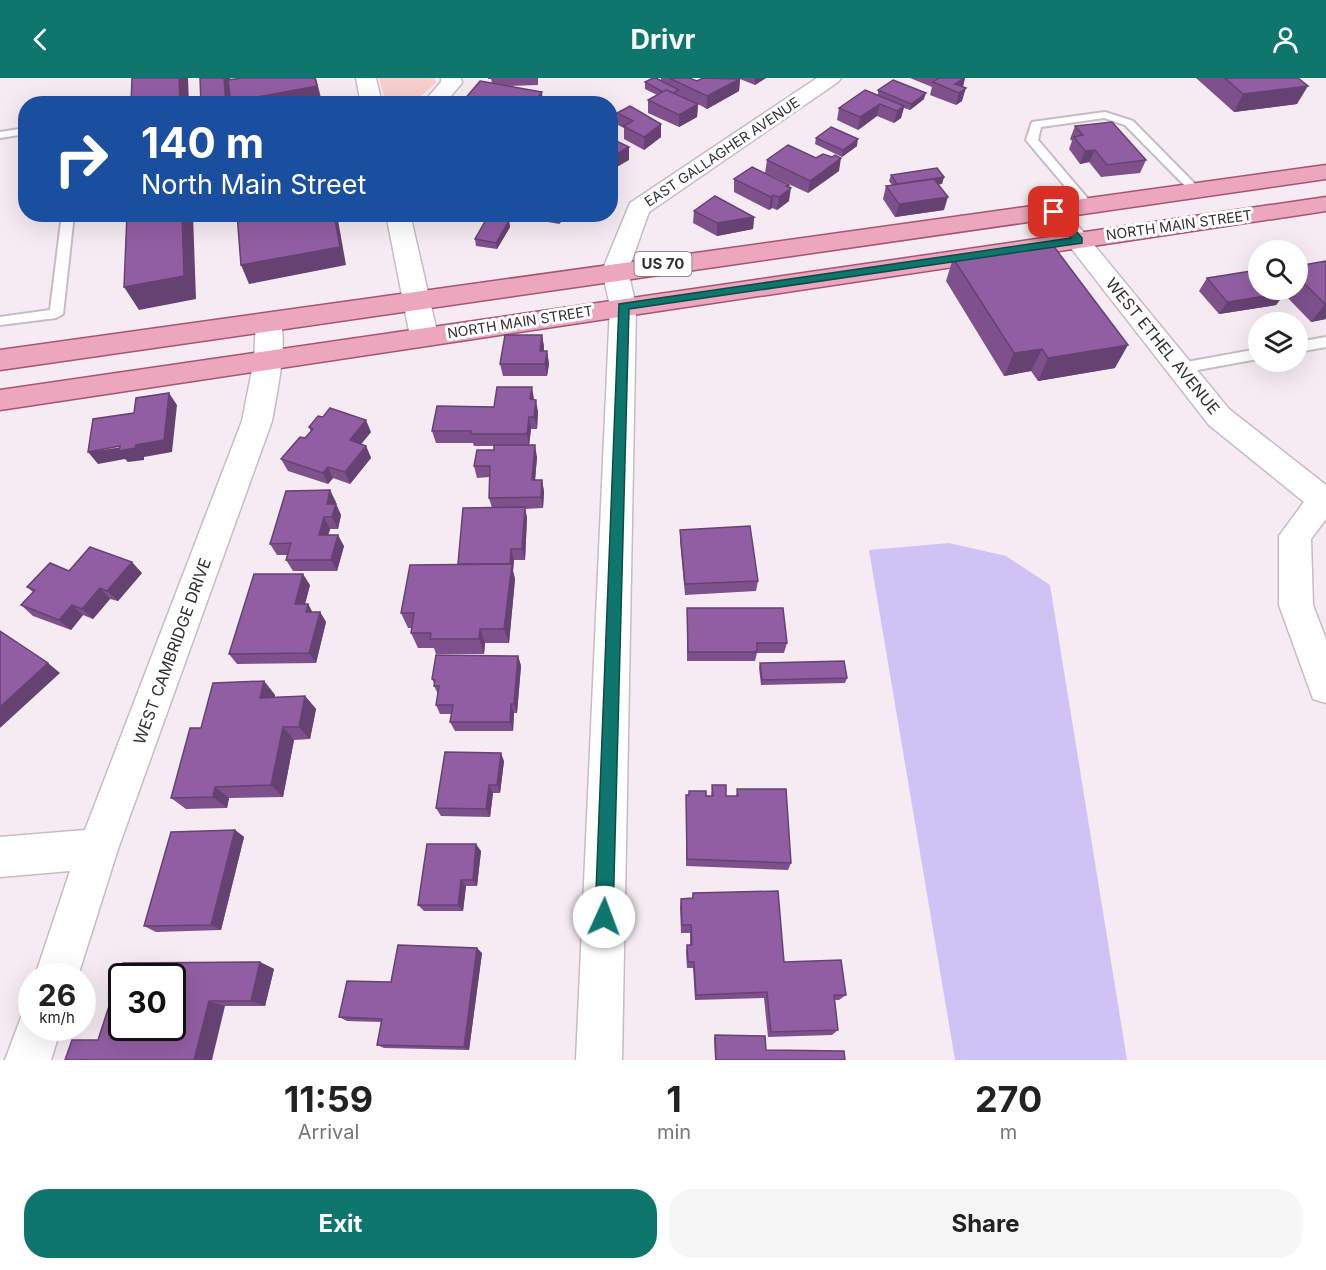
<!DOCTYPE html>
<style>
body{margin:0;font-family:Inter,sans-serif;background:#f6f6f6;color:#222;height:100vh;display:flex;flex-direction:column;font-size:22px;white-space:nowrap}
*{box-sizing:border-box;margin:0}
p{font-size:20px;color:#767676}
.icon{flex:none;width:33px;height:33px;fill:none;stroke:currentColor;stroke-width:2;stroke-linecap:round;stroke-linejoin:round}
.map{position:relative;height:982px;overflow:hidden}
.panel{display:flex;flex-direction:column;background:#fff;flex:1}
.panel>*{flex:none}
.guide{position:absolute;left:18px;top:18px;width:600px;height:126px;border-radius:24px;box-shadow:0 6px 24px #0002;background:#1a4fa0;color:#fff;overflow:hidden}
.controls{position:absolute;left:1248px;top:162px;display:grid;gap:12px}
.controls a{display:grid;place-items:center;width:60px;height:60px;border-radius:50%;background:#fff;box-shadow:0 6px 24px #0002;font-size:30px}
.speed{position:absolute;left:18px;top:885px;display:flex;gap:12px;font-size:30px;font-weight:700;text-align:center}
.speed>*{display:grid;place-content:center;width:78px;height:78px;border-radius:50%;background:#fff;box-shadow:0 6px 24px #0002;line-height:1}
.speed small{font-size:15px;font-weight:400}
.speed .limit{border:3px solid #111;border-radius:9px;background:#fff;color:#111}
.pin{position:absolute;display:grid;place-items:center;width:51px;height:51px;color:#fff;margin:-26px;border-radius:12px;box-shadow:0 3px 9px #0006}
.me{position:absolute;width:66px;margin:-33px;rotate:2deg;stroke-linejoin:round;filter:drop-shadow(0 0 4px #0008)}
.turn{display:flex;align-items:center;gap:21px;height:126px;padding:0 24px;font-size:27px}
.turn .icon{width:78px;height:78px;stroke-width:2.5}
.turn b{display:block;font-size:42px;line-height:51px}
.eta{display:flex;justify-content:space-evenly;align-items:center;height:102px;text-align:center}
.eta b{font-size:36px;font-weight:700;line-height:42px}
.primary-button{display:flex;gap:12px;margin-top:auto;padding:12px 24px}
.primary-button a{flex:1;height:69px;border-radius:24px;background:#0f766e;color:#fff;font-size:24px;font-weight:700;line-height:69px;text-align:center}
.primary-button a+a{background:#f6f6f6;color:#222}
header{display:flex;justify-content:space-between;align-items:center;height:78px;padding:0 24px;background:#0f766e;color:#fff;font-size:27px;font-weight:700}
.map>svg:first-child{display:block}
</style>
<header><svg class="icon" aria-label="back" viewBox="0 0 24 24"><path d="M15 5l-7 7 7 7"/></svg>Drivr<svg class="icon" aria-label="person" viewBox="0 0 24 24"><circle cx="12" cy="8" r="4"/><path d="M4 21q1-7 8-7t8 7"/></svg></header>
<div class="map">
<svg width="1326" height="982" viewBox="0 0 1326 982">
<rect width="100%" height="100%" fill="#f6ebf2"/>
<path fill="#f7cfcc" d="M379 0H434L436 5 413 25H386Z"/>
<path fill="#cfc3f5" d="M949 465 1006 478 1050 507 1127 982H955L869 472Z"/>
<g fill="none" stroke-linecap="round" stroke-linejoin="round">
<g stroke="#c7bcc3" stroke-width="4">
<g id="lane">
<path d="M1105 34 1133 43 1200 111V115H1192L1125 47 1104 40 1041 49 1038 62 1095 129 1089 133 1085 132 1026 62 1032 44Z"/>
<path d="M26 50V56L0 60V54Z"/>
<path d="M62 136H74L63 236 56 240 0 247V239L50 232Z"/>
<path d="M1326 259V269L1298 274V264Z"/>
<path d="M1258 271V281L1181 295 1174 290 1181 285Z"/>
</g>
</g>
<g stroke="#c7bcc3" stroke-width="3">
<g id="street">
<path d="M356 0H376L382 26H361Z"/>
<path d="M441 0H461L462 5 444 26H422L441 4Z"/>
<path d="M817 0H841L838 4 649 134 628 193 636 228 622 982H576L610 228 602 193 630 125Z"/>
<path d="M1054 126 1062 128 1229 331 1326 407V441L1311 461 1313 527 1326 561V625L1313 621 1279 527V458L1304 424 1209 347 1046 138 1042 133 1046 128Z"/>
<path d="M386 136H410L438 258 434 265 424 267 414 265 410 258Z"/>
<path d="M269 235 278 238C290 257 276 319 272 343L118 771 78 898H35L70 793 0 799V759L85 752 242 343 254 282 256 244 260 238Z"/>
<path d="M32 931V950H61L51 982H5L23 934Z"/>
</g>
</g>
<g stroke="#a35571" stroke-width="3">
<g id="primary">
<path d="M1326 87V101L0 292V272Z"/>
<path d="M1326 119V133L0 332V312Z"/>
</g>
</g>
<use href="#lane" fill="#fff" fill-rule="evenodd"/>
<use href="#street" fill="#fff" fill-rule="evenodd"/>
<use href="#primary" fill="#eca6be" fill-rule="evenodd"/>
</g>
<g fill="#7e518c">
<path d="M488 0H538V7L508 8 543 26H464L463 23 492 5 491 1H488Z"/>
<path d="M661 0H689L697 3 703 0H766L755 7 740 1 739 13 707 31 698 26 697 39 679 49 648 35V22L657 17 645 11V4L661 3Z"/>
<path d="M910 0H965L963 9 962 23 956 27 930 17 932 9Z"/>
<path d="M1196 0H1298L1297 26 1234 34Z"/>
<path d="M878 12 924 21 910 32 904 30 901 40 894 45 877 38 858 52 837 42 839 30 878 17Z"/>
<path d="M617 35 661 46V59L644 72 624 61V50L618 47Z"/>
<path d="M1075 48 1146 82 1140 95 1101 99 1089 84 1080 86 1069 71 1072 63 1070 61Z"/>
<path d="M816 60 857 68 842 79 815 66Z"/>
<path d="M816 80 839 93 808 115 765 95 767 82Z"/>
<path d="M891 97 944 99 942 106H938L944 132 895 139 883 121 886 108 892 107 889 103Z"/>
<path d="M734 101 788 109 789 123 777 132 772 130 769 132 734 114Z"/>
<path d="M694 133 754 139 753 151 717 158 693 145Z"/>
<path d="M530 136H568L559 146 531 141Z"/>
<path d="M509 143 510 149 497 171 476 168 475 161Z"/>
<path d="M953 180 1115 290 1038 303 1031 293 1004 298 946 203Z"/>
<path d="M1326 183V241L1311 244 1284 216 1276 227 1219 236 1199 213 1207 200 1258 212H1298V188Z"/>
<path d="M542 257 544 269V273H547L549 286 547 298H503L500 286Z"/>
<path d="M534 322 538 334 537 351H531L529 367 537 379 535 402H542L544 414 543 430 525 431 527 440 525 482H514L513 493 515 501 509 565H485L484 576H436L434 570H418L411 555 412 550H408L401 535 458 486 492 430 489 420 490 399 477 400 474 388 494 372V368H474L473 365H436L432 353 494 329Z"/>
<path d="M309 349 371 354 361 366 366 368 371 380 350 406 333 400 328 406 288 393 281 381 305 360 311 354Z"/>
<path d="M336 424V426L341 437 338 451H330L328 457 344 468 337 493H293L286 482 288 477H277L270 466Z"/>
<path d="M680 452 758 503 756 513 685 517 680 463Z"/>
<path d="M69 493 142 495 118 523 110 521 93 541 83 537 71 552 33 538 21 527 33 514 27 509Z"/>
<path d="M310 507 305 526H308L312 534H320L326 544 316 585 237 586 229 576Z"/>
<path d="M687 530 787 565 784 575H757L755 583H687Z"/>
<path d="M518 578 521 588 517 635H514L513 653H455L450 644 452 636H440L436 627 438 616 434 608V605L432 601Z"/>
<path d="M760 585 847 600 845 605 761 607 759 590Z"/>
<path d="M264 603 275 617V619L305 618 316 631 310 661 294 662 283 719 229 720 227 730 186 731 171 720Z"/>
<path d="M504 683 500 715H493L490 739 441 738 436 730Z"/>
<path d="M712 707 726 718H736L737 711 791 785 788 792 686 788V717L711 718Z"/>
<path d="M235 752 244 759 221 852 156 854 144 848Z"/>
<path d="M481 773 477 808H466L463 833H424L418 827Z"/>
<path d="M693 815 784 884 846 917 839 922H835L838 952 832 957 768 959 764 920 695 922 693 890H687L686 874 687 867H690V855H681L680 829 681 821 692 820Z"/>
<path d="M482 875 469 972 384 970 377 967 381 944 347 943 339 939 391 904Z"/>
<path d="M260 884 274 891 265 928H225L98 962Z"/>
<path d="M715 957 766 972 845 982H715L714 960Z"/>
</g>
<g fill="#664272">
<path d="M179 0H188L189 26H180Z"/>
<path d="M224 0H230L232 26H226Z"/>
<path d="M315 0H316L321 20 293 26H245L257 19Z"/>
<path d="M755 0H766L755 7Z"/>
<path d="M964 0H965L962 11 955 6Z"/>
<path d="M740 1 739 13 707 31V18Z"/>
<path d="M1308 8 1297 26 1234 34 1243 16Z"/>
<path d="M966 10 962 23 956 27 959 15Z"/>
<path d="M542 14 543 26H533Z"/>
<path d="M926 15 924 21 910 32 911 26Z"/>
<path d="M698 26 697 39 679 49V37Z"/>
<path d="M880 26 877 38 858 52 860 39Z"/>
<path d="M904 28 901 40 894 45 897 33Z"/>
<path d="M661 46V59L644 72V59Z"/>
<path d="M858 61 857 68 842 79 843 72Z"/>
<path d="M629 69V82L610 93V80Z"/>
<path d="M1095 72 1089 84 1080 86 1085 73Z"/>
<path d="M841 80 839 93 808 115 810 103Z"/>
<path d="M944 99 942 106 896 113 897 106Z"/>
<path d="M789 107 788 113 791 110 789 123 777 132 779 119 786 108Z"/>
<path d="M773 117 772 130 769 132 771 119Z"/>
<path d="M948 119 944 132 895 139 899 126Z"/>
<path d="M182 136H193L196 221 139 232 124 209Z"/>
<path d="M334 136H336L338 142 346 187 249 206 241 187Z"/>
<path d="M558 136H568L559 146Z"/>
<path d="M754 139 753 151 717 158V145Z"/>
<path d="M509 143 510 149 497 171 496 165Z"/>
<path d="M1285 215 1276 227 1219 236 1227 224Z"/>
<path d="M1325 226H1326V241L1311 244Z"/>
<path d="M542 257 544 269 542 286 540 273Z"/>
<path d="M1128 267 1115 290 1038 303 1048 280Z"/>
<path d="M1042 271 1031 293 1004 298 1014 275Z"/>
<path d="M547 273 549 286 547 298 545 286Z"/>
<path d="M532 309 534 321 532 334 530 321Z"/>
<path d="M169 315 177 327 172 374 144 379V382L128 384 125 381 98 386 88 374 136 367Z"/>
<path d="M536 322 538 334 537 351 534 339Z"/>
<path d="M529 339 531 351 529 368 527 356Z"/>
<path d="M366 342 371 354 355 374 350 362Z"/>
<path d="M535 367 537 379 534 414 532 402Z"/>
<path d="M366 368 371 380 350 406 345 394Z"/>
<path d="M328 389 333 400 328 406 323 395Z"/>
<path d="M542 402 544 414 543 430 541 419Z"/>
<path d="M330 412 336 424 333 437 327 426Z"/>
<path d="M336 426 341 437 338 451 332 439Z"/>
<path d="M525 429 527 440 525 482 522 471Z"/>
<path d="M324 439 330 451 325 468 319 457Z"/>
<path d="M338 457 344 468 337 493 331 482Z"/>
<path d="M511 471 514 482 513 493 515 501 509 565 504 551Z"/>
<path d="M132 484 142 495 118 523 107 513Z"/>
<path d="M303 496 310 507 302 537 295 526Z"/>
<path d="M100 510 110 521 93 541 82 531Z"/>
<path d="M308 526 314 537 306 534Z"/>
<path d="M72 527 83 537 71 552 59 542Z"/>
<path d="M320 534 326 544 316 585 309 575Z"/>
<path d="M480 551 485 565 484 576 479 561Z"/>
<path d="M518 578 521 588 517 635 514 626Z"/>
<path d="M48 585 60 595 0 650V629Z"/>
<path d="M264 603 275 617 271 633 260 620Z"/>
<path d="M305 618 316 631 310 661 299 649Z"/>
<path d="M511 626 514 635 513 653 510 644Z"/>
<path d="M283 649 294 662 283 719 271 707Z"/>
<path d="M501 675 504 683 500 715 497 707Z"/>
<path d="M489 707 493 715 490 739 486 731Z"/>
<path d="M215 709 229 720 227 730 213 719Z"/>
<path d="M235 752 244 759 221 852 211 847Z"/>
<path d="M476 766 481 773 477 808 473 802Z"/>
<path d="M461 802 466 808 463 833 458 827Z"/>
<path d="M477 870 482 875 469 972 464 969Z"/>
<path d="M260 884 274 891 265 928 251 923Z"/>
<path d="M209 923 225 928 212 982H194Z"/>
</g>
<g fill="#925ea3" stroke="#664272" stroke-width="1.5" fill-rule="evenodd">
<path d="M132 0H179L180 26H131Z"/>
<path d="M200 0H224L226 26H201Z"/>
<path d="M242 0H315L317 8 257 19 258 23 245 26H231L228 2Z"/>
<path d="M653 0H656L679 12 673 15 666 12 663 14 645 4Z"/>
<path d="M669 0H689L697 3 703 0 740 1 707 18Z"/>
<path d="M939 0H964L955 6 966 10 959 15 933 4Z"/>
<path d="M1225 0H1298L1308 8 1243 16Z"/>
<path d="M893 2 926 15 911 26 878 12Z"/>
<path d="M480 3 542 14 533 26H478L463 23Z"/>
<path d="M666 12 698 26 679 37 648 22Z"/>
<path d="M865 12 904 28 897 33 880 26 860 39 839 30Z"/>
<path d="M630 28 661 46 644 59 623 48 633 43 617 35Z"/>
<path d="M1112 44 1146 82 1107 87 1095 72 1085 73 1074 59 1083 57 1075 48Z"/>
<path d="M831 49 858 61 843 72 816 60Z"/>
<path d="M610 60 629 69 610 80Z"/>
<path d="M788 67 816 80 823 76 832 79 835 77 841 80 810 103 767 82Z"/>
<path d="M752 89 789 107 786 108 791 110 779 119 773 117 771 119 734 101Z"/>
<path d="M937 90 944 99 897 106 891 97Z"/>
<path d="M934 101 948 119 899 126 886 108Z"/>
<path d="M715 118 754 139 717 145 694 133Z"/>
<path d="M127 136H182L184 198 124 209Z"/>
<path d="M237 136H334L340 169 241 187Z"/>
<path d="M487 140 509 143 496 165 475 161Z"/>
<path d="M1052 166 1128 267 1048 280 1042 271 1014 275 953 180Z"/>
<path d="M1326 183V226H1325L1298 199V188Z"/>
<path d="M1258 192V212H1282L1285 215 1227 224 1207 200Z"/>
<path d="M505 257H542L540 273H547L545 286H500Z"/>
<path d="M497 309H532L530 321 536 322 534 339H529L527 356H471V353H432L437 328 494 329Z"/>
<path d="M169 315 164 362 136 367 135 370 119 373 120 368 88 374 93 341 134 335 136 320Z"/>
<path d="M330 330 366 342 350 362 366 368 345 394 328 389 323 395 281 381 300 359 305 360 313 351 309 349 318 338 323 339Z"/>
<path d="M494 367H535L532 402H542L541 419 489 420 490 388H474L477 372H494Z"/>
<path d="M330 412 327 426H336L332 439H324L319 457H338L331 482H286L291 465 270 466 286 413Z"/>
<path d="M525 429 522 471H511L510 486H458L463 430Z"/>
<path d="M750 448 758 503 685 506 680 452Z"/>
<path d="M90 469 132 484 107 513 100 510 82 531 72 527 59 542 21 527 35 512 27 509 50 485 69 493Z"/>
<path d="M512 486 504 551H480L479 561H430L431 555H411L414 535H401L410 487Z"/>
<path d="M254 496H303L295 526H308L306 534H320L309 575 229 576Z"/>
<path d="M687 530H783L787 565H757V574H688Z"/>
<path d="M0 553 48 585 0 629Z"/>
<path d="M436 577 518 578 514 626H511L510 644H450L453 627H436L439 608H434L435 602 432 601Z"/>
<path d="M844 583 847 600 762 602 760 585Z"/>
<path d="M264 603 260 620 305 618 299 649H283L271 707 215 709 213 719 171 720 190 650H201L213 605Z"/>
<path d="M445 674 501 675 497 707H489L486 731 436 730Z"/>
<path d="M712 707H726V718H738L737 711H786L791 785 687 781 686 717H689V713H706V718H713Z"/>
<path d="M235 752 211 847 144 848 171 754Z"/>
<path d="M427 766H476L473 802H461L458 827H418Z"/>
<path d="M778 813 784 884 841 882 846 917H834L838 952 771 954 767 914 696 917 694 884H688L687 867H692L691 847H682L681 821 693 820V815Z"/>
<path d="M398 867 477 870 464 969 377 967 382 941 339 939 347 903 391 904Z"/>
<path d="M260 884 251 923H209L194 982H65L72 962H98L123 885ZM122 898H172V950H122Z"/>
<path d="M715 957 765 958 766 972 844 973 845 982H716Z"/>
</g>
<path fill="#0f766e" stroke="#0a4d48" stroke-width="1.5" d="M1051 131H1058L1082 160V165L629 231 613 839 610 845 604 848 598 845 595 839 619 226 1071 160 1051 136Z"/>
<g text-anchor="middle" stroke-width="6" stroke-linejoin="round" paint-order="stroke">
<g font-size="14" fill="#332e31" stroke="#fff">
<text transform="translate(722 74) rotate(-34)" y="5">EAST GALLAGHER AVENUE</text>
<text transform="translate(1179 147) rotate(-8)" y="5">NORTH MAIN STREET</text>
<text transform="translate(520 244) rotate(-9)" y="5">NORTH MAIN STREET</text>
</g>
<rect fill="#fff" stroke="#706d6f" stroke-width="1.5" x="634.5" y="174" width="57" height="24" rx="4.5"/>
<g font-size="15" font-weight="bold" fill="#332e31">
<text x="663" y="191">US 70</text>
</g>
<g font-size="16" fill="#332e31" stroke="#fff">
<text transform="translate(1163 268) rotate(51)" y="6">WEST ETHEL AVENUE</text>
<text transform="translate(172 573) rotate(-70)" y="6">WEST CAMBRIDGE DRIVE</text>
</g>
</g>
</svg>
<div class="controls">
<a><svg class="icon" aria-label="search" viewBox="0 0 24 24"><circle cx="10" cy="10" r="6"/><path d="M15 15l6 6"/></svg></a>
<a><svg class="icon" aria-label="layers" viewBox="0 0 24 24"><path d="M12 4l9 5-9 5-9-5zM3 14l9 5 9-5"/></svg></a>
</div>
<div class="speed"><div>26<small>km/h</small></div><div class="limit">30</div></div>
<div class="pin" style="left:1054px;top:134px;background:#d93025"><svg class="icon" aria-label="arrive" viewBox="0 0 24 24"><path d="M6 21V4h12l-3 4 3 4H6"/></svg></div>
<svg class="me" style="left:604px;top:839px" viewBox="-20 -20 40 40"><circle r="19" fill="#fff"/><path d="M0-13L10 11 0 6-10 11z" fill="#0f766e"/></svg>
<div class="guide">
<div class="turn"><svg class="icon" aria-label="right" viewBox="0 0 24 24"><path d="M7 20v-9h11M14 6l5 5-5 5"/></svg><div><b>140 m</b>North Main Street</div></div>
</div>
</div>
<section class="panel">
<div class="eta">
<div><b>11:59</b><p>Arrival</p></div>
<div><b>1</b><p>min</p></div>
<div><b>270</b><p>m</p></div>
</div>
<div class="primary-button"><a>Exit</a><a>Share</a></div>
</section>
